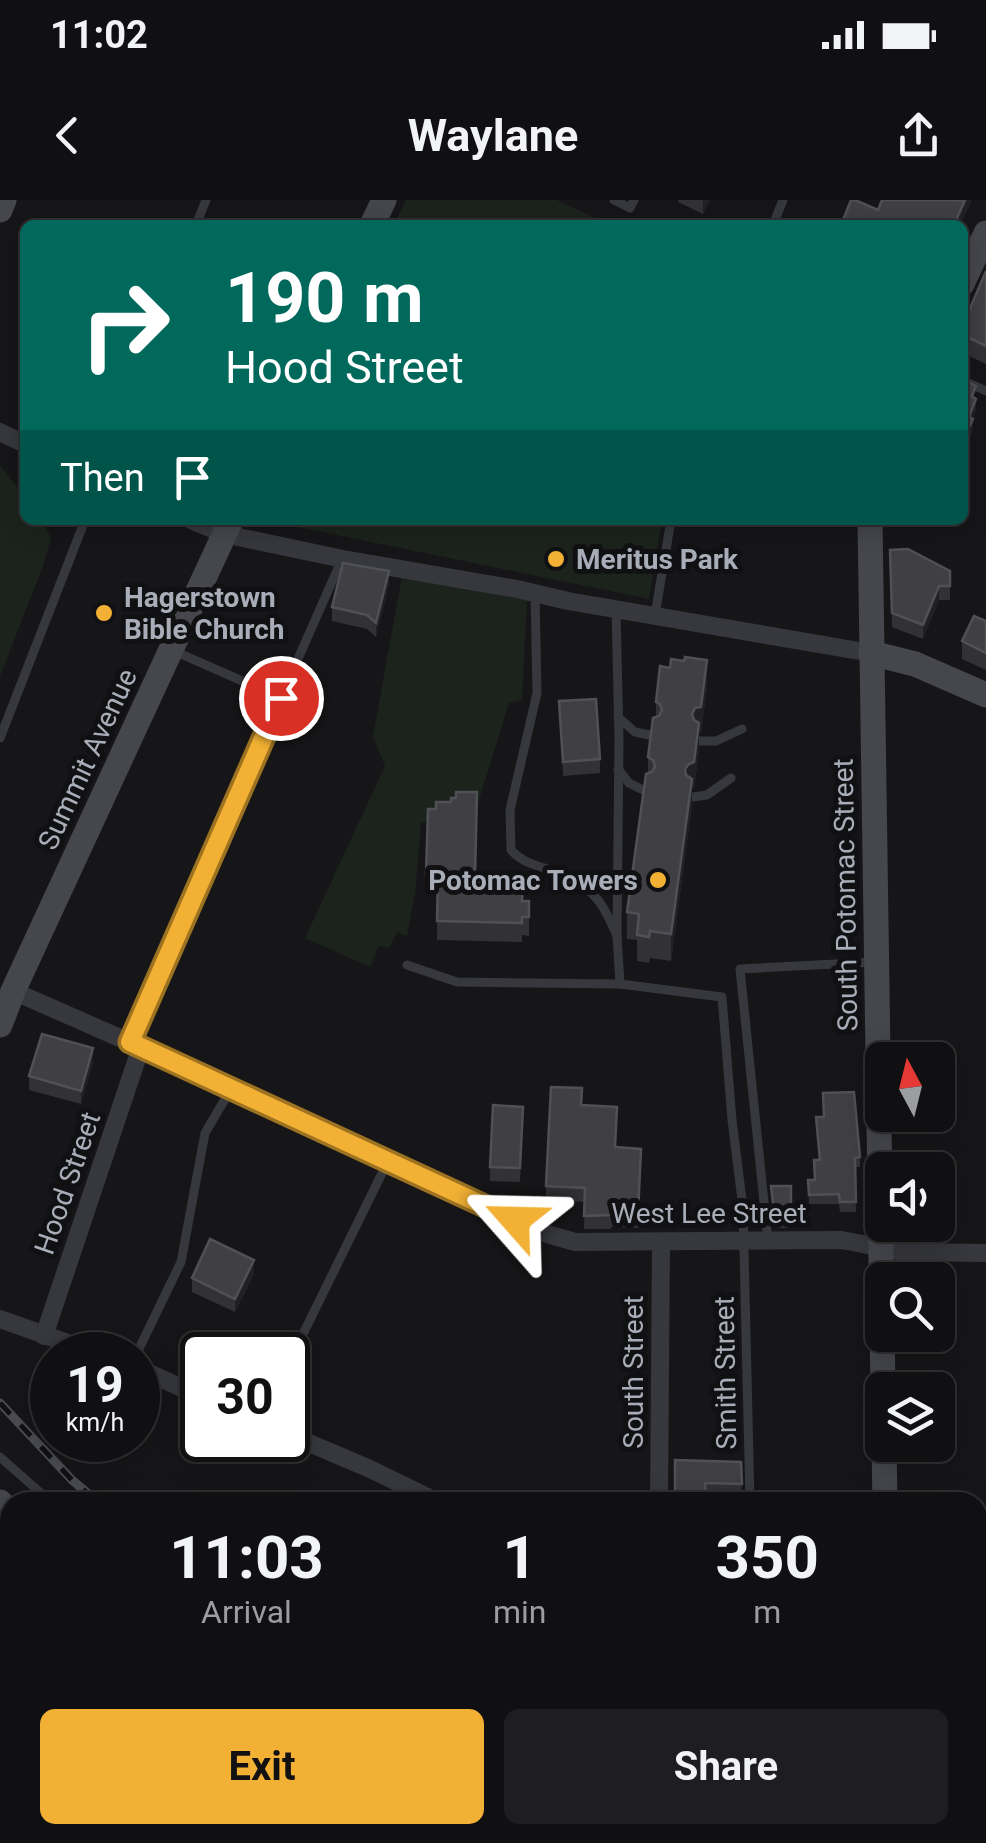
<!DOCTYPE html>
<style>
body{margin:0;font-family:Roboto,sans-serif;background:#1e1e20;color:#f1f3f6;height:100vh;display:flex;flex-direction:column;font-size:38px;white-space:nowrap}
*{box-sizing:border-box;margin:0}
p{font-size:32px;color:#9c9d9f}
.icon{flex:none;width:55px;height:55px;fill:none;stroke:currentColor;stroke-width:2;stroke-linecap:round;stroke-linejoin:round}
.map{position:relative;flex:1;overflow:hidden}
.drawer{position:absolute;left:0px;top:1292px;width:988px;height:352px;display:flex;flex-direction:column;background:#101012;border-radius:30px 30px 0 0;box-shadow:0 5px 25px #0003,0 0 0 2px #303032}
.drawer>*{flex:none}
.top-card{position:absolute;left:20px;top:20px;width:948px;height:305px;border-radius:15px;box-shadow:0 5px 25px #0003,0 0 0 2px #303032;background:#00695c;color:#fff;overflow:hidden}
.needle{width:65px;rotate:353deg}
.fabs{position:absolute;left:865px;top:842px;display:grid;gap:20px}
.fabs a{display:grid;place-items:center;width:90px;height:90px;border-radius:15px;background:#101012;box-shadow:0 5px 25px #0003,0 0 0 2px #303032;font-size:50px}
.speed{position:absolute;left:30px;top:1132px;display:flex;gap:20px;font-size:50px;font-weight:700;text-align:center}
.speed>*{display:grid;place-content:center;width:130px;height:130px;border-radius:50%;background:#101012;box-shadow:0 5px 25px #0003,0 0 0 2px #303032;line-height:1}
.speed small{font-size:25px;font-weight:400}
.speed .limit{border:5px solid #111;border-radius:15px;background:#fff;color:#111}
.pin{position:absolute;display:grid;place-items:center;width:85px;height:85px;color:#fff;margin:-42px;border:5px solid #fff;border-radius:50%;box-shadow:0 2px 10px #0007}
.me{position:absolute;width:110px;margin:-55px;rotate:295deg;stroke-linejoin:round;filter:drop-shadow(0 0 8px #0008)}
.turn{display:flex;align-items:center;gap:35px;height:210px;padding:0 40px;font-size:45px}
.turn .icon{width:130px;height:130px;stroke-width:2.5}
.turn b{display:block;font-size:70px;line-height:85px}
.then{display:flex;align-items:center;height:95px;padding:0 40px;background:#0003;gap:20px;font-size:38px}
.eta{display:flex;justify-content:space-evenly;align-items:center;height:170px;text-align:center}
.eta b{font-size:60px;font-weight:700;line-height:70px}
.button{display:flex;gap:20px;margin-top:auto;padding:20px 40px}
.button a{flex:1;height:115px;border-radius:15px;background:#f2b134;color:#111;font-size:40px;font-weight:700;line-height:115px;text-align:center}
.button a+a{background:#1e1e20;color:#f1f3f6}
.status{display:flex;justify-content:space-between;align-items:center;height:70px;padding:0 50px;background:#101012;direction:ltr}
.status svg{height:28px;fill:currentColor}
header{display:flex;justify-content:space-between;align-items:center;height:130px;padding:0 40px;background:#101012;font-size:45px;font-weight:700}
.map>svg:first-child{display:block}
</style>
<div class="status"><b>11:02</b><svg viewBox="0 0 49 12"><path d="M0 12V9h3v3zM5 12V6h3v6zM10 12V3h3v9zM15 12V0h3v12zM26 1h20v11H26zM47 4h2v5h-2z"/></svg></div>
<header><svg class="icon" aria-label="back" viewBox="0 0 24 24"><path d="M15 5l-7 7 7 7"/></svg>Waylane<svg class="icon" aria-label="share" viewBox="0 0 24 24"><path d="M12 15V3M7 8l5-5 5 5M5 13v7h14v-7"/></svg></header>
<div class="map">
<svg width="986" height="1643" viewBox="0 0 986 1643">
<rect width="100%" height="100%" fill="#161618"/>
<g fill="#1c231d">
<path d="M406 0H557L610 25H394Z"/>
<path d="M0 265 25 297V320H41L51 338 43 366 0 476Z"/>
<path d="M264 320H662L649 399Z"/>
<path d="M402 376 527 400 522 500 509 503 478 603 466 615 421 623 415 694 407 736 397 732 389 748 379 746 370 767 305 738 385 566 373 536Z"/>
</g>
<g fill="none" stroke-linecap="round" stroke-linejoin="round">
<g stroke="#37383d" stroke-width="9">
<path d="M614 0 630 8 634 0"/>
<path d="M196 25 206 0"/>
<path d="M773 25 783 0"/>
<path d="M962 180 986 191"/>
<path d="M535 393 537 493 510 610 511 650C528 668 547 666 568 677 597 691 605 708 617 736"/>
<path d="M616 409 619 539 617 736 620 784"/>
<path d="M655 415 671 320"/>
<path d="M174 451 281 498"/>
<path d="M618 517 635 532 654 536"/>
<path d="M0 538 85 320"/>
<path d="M700 541H716L742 529"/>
<path d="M618 569 629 583 647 592"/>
<path d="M693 597 707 595 731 578"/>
<path d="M407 765 457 782 620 784 722 797 732 920 743 1008 750 1302"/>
<path d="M129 842 342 359"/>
<path d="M768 1041 740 769 874 762"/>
<path d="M136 1155 181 1062 205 933 231 889"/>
<path d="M288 1157 303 1134 388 961"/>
<path d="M0 1257 51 1302"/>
<path d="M318 1635V1643"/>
<path d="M122 1643 125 1635"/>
</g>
<g stroke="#37383d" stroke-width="18">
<path d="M0 232 25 244"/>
<path d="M191 320 224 334 343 359 517 389 568 401 871 453"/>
<path d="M13 791 129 842 515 1020 547 1034 575 1042 842 1040 903 1052 986 1053"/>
<path d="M0 1119 101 1155"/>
<path d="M44 1136 141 847"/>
<path d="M138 1168 202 1197"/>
<path d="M288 1234 370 1269 438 1302"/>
<path d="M659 1302 661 1042"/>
<path d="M0 1348 10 1351"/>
<path d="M978 1421 986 1425"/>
<path d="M0 1587 10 1558"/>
</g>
<g stroke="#45474d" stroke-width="25">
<path d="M0 10 4 0"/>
<path d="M372 25 384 0"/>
<path d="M962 84 986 33"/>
<path d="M870 320 883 1190"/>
<path d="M871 453 915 464 986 495"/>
<path d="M0 825 13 791 231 320"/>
<path d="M884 1245 885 1302"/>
<path d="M0 1302 10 1311"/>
<path d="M978 1393 986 1375"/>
<path d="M281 1635 283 1643"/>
<path d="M898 1635V1643"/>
</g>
<g stroke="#4a4c52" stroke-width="9">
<g id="rail">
<path d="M0 1203 72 1280 98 1302"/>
<path d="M449 1635 453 1643"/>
</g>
</g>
<use href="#rail" stroke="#111113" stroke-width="5" stroke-dasharray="15" stroke-linecap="butt"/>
</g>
<g fill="#323236">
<path d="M678 0H710L703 14 678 2Z"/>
<path d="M986 71V164L963 153 962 149V127Z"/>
<path d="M890 350 950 371V400H939L923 439 892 427Z"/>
<path d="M389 384 376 437 367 429 332 421V407Z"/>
<path d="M986 421V470L962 459V441Z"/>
<path d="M707 486 701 533H699V549L694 589H692V605L671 761 650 758 649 763 637 761V740L627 739V712L648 573V557L656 517V502Z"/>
<path d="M559 501 600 559V573L563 576Z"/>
<path d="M428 609 475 676 522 701H529V736L522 735V742L437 740V694L426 693Z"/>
<path d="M93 862 81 904 29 890V876Z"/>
<path d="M582 905 616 947 641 949 638 1028 611 1027V1029H584L585 1002 546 1000V986Z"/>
<path d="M816 917 860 957V967H855L856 1012H840L839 1004H809L808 980H814L819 960Z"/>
<path d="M523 921 520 982 490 981V967Z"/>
<path d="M771 986H791V1028H775Z"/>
<path d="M254 1074 235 1112 192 1092V1078Z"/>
<path d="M741 1262 742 1293H706L675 1302Z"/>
<path d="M10 1607V1635H39L37 1643H1L2 1639 1 1638V1629Z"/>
</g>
<g fill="#212124">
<path d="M703 0H710L703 14Z"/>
<path d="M965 0H972L961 25H954Z"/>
<path d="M976 199V211L973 220V231L962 254V242L969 217Z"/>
<path d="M389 371V384L376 437V423Z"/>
<path d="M939 386V400L923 439V425Z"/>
<path d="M707 460V486L701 533H699V549L694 589H692V605L671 761V734L685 569 692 514Z"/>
<path d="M93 848V862L81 904V891Z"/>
<path d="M254 1060V1074L235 1112V1099Z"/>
<path d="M983 1458V1468L978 1478V1469Z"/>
<path d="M10 1477V1487L0 1514V1505Z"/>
</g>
<g fill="#3f3f44" stroke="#4f5156" stroke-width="2.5">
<path d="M851 0H855L878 10 882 0H965L954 25H841Z"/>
<path d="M986 71V146L963 135 962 131V127Z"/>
<path d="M962 179 976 186 972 196 976 199 969 217 973 219 962 242Z"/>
<path d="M908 349 950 371V386H939L923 425 892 413 890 350Z"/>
<path d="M343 363 389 371 376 423 367 415 332 407Z"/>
<path d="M974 416 986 421V453L962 441Z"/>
<path d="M685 457 707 460 701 507 695 508 692 514 694 520 699 523 694 562 689 564 685 569 686 575 692 579 671 734 650 731 649 737 637 735 639 714 627 712 646 574 652 572 655 566 653 560 648 557 653 518 659 516 662 510 660 504 656 502 660 466 670 468 671 459 684 461Z"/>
<path d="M596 499 600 559 563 562 559 501Z"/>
<path d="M456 592H477L475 676 523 677 522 701H529V717H522V723L437 721 438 676 426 675 428 609H436V602H451V598H456Z"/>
<path d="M42 834 93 848 81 891 29 876Z"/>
<path d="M551 887 582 888 581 905 617 907 615 947 641 949 638 1014 611 1013V1015L584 1016 585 988 546 986Z"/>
<path d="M854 892 860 957 855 958 856 1002H840L839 994 809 995 808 980H815L814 960H820L816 917H824L823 893Z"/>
<path d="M493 905 523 907 520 968 490 967Z"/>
<path d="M771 986H791V1019H775Z"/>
<path d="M210 1039 254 1060 235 1099 192 1078Z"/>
<path d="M675 1260 741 1262 742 1284 705 1283 706 1302H675Z"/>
<rect x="978" y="1318" width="2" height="17"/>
<path d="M3 1364 10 1366V1477L0 1505V1372Z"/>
<path d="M978 1425 986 1429V1460L983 1458 978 1469Z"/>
<path d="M10 1607V1635H36L34 1640 27 1638 25 1643H1L5 1631 1 1629Z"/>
<path d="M211 1635H246L248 1643H174Z"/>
<path d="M830 1635H880L881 1643H831Z"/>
<path d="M917 1635H948L949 1643H918Z"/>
</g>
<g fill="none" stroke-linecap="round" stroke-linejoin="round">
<g stroke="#9d7322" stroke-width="25">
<path id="route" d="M281 498 130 842 515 1020"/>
</g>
<use href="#route" stroke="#f2b134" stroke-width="18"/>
</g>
<g fill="#f2b134" stroke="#111113" stroke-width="4">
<circle cx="556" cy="359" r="10"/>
<circle cx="104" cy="413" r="10"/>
<circle cx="658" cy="680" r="10"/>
</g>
<g text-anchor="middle" stroke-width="10" stroke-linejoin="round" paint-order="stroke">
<g font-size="28" font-weight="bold" fill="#a8adb8" stroke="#111113" text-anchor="start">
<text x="576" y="369">Meritus Park</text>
<text x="124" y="407">Hagerstown<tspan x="124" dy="32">Bible Church</tspan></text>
<text x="638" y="690" text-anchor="end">Potomac Towers</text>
</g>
<g font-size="28" fill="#a8adb8" stroke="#111113">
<text transform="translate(87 559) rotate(-65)" y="10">Summit Avenue</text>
<text transform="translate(845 695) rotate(-91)" y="10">South Potomac Street</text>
<text transform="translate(67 983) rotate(-71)" y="10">Hood Street</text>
<text x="709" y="1023">West Lee Street</text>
<text transform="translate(633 1172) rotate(-90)" y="10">South Street</text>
<text transform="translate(725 1173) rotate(-91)" y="10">Smith Street</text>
</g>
</g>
</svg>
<div class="fabs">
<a><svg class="needle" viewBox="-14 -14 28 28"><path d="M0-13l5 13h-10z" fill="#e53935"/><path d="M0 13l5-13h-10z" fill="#9c9d9f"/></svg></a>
<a><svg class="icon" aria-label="sound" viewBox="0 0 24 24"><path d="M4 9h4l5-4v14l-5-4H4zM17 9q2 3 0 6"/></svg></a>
<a><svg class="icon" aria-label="search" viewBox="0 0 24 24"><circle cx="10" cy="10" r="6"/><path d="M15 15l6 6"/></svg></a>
<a><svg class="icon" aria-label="layers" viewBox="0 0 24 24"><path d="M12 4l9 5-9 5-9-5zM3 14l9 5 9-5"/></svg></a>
</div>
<div class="speed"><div>19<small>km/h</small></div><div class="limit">30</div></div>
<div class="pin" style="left:281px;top:498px;background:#d93025"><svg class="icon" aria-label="arrive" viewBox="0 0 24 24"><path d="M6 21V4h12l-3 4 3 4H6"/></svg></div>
<svg class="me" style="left:515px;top:1020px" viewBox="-20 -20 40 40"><path d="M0-17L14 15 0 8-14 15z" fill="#f2b134" stroke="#fff" stroke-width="4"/></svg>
<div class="top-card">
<div class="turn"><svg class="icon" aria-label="right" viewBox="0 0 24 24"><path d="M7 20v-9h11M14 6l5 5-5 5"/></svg><div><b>190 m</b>Hood Street</div></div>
<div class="then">Then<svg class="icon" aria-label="arrive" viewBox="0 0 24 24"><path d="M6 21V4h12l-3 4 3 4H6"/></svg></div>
</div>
<section class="drawer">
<div class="eta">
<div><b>11:03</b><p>Arrival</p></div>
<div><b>1</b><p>min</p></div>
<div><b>350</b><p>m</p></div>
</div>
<div class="button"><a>Exit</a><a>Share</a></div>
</section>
</div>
